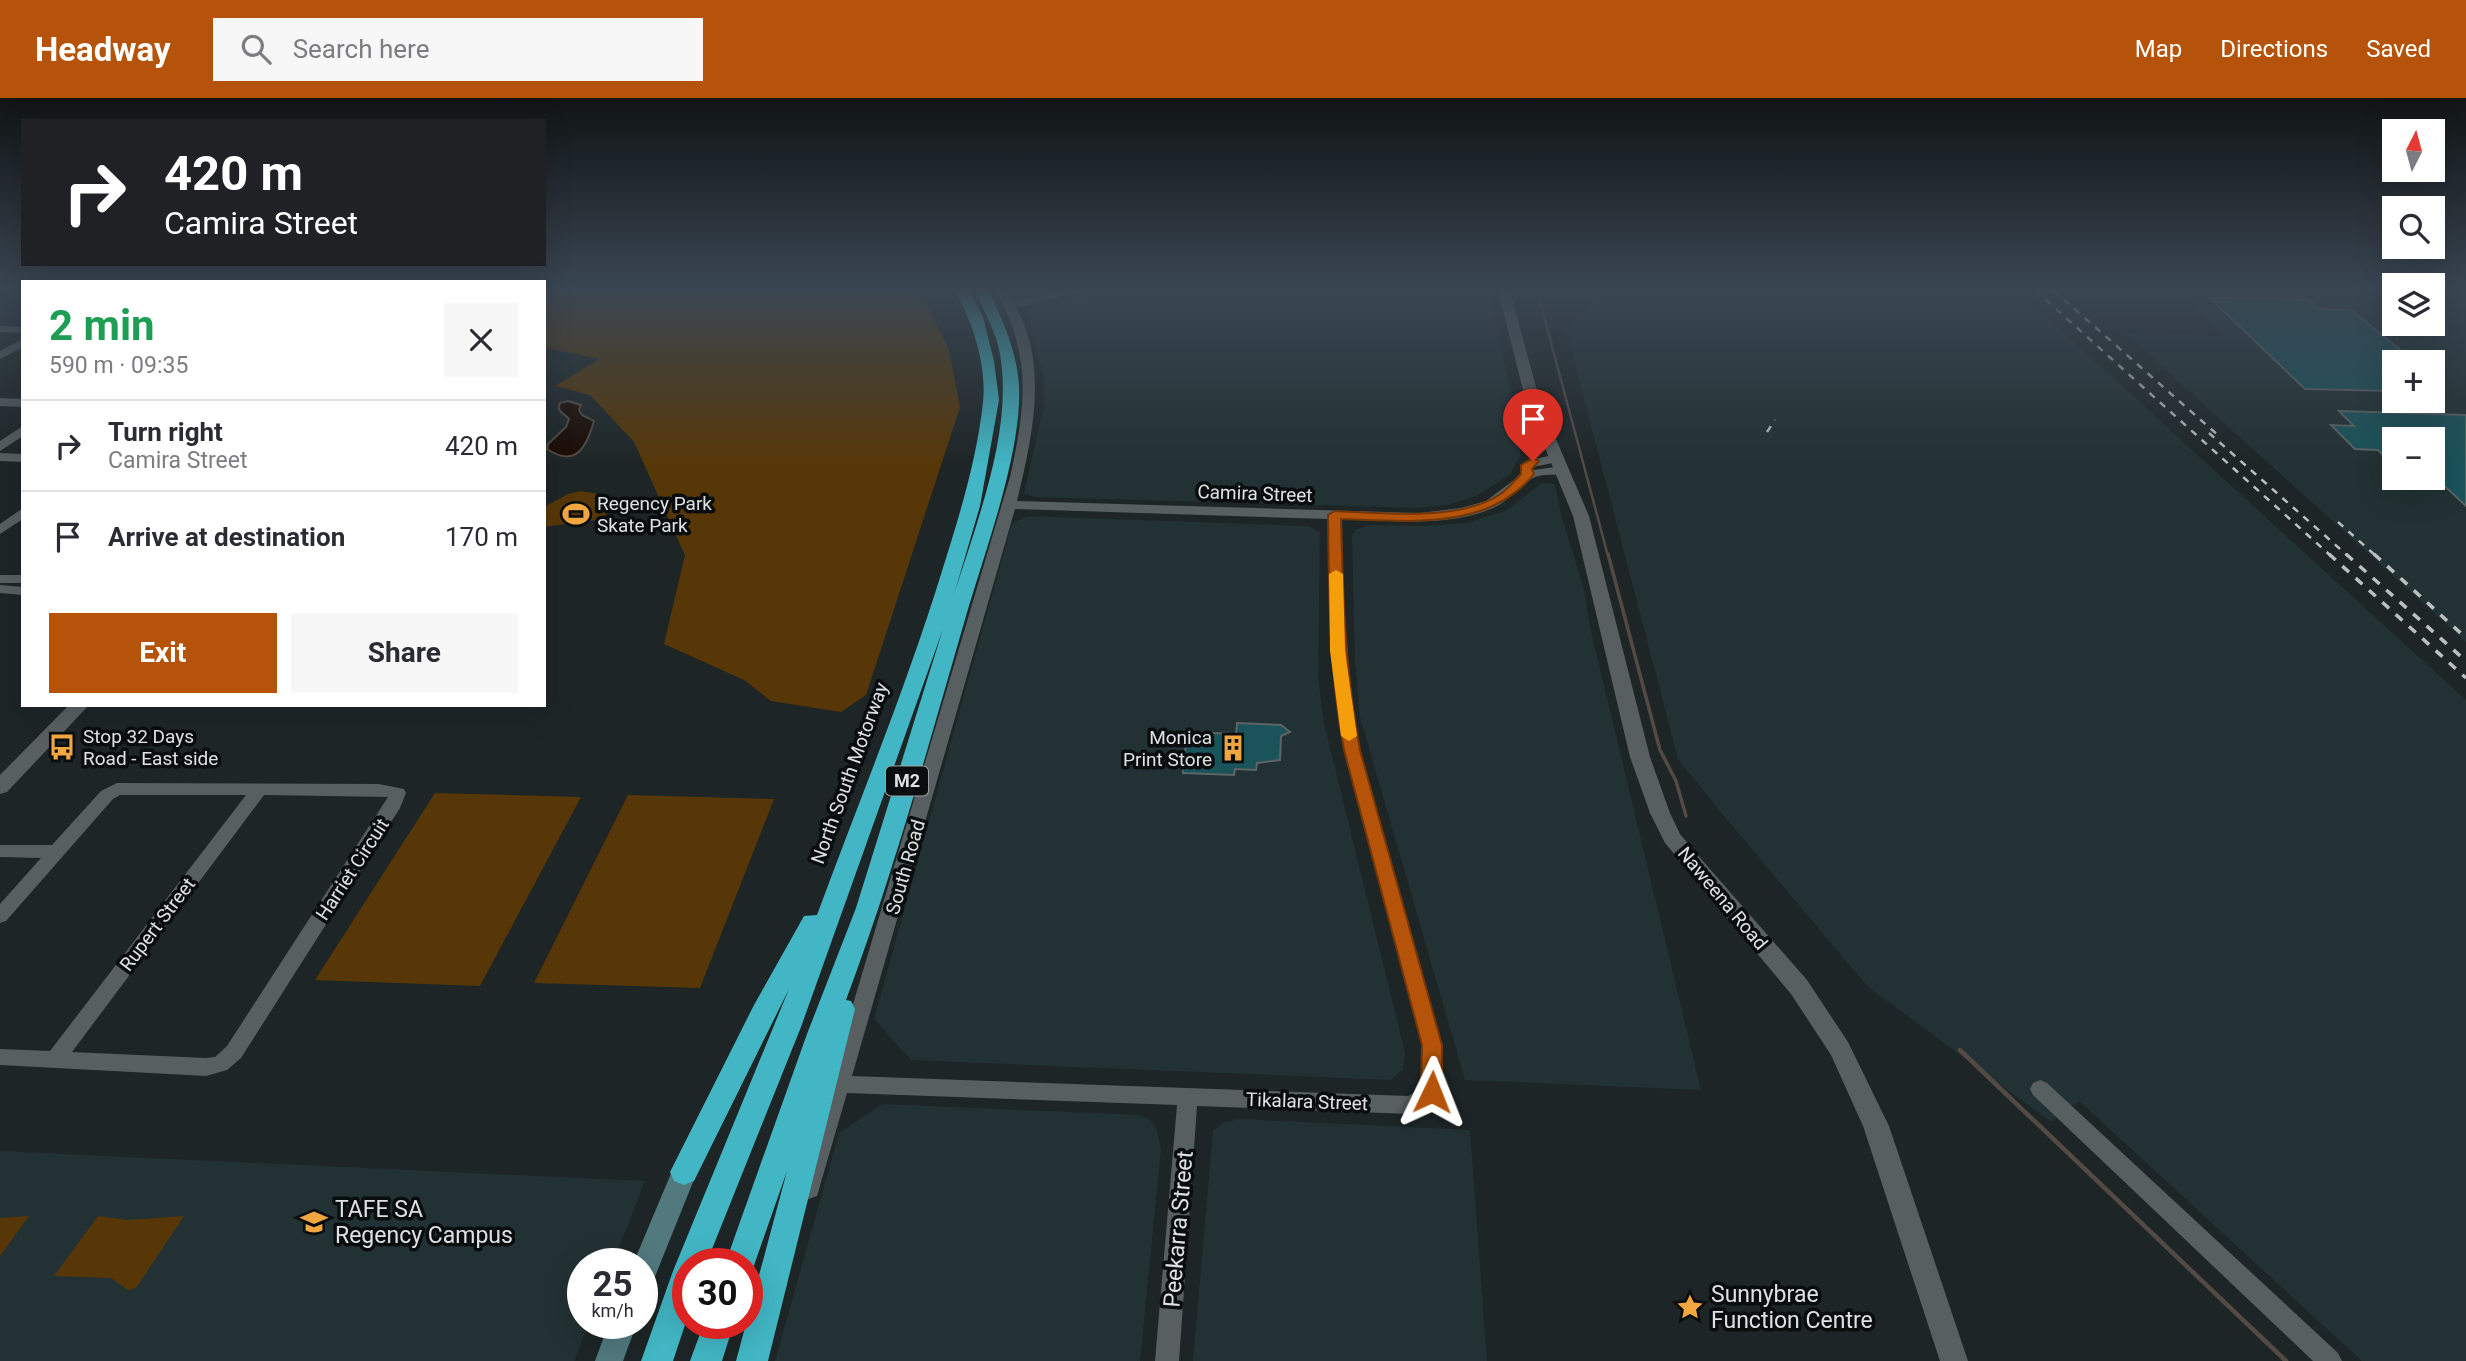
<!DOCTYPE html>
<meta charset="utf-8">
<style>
body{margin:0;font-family:Roboto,sans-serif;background:#f7f7f7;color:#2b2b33;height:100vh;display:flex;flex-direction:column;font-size:26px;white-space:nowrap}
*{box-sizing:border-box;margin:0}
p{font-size:23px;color:#7c7c81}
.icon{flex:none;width:38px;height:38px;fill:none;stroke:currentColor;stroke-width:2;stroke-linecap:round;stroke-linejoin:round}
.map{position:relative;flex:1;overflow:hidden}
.panel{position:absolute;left:21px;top:182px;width:525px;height:427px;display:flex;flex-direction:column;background:#fff;border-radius:0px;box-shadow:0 7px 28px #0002}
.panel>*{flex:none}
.guide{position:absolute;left:21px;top:21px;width:525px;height:147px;border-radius:0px;box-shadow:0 7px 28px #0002;background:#202124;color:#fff;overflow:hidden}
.needle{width:46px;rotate:6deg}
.fabs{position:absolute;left:2382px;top:21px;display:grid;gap:14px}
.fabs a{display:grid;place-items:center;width:63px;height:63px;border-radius:0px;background:#fff;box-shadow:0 7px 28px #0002;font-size:35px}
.speed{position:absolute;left:567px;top:1150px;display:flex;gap:14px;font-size:35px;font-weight:700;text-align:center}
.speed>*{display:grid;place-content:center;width:91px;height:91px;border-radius:50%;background:#fff;box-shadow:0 7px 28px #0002;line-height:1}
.speed small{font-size:18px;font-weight:400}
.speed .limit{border:10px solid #d22;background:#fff;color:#111}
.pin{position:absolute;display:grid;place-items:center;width:60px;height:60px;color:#fff;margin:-72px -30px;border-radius:50% 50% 50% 0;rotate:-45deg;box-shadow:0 0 7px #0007}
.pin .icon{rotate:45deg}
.me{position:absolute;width:77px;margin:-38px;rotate:2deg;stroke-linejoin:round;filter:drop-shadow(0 0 5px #0008)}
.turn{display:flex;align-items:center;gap:24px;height:147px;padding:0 28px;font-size:32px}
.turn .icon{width:91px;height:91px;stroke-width:2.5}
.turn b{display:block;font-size:49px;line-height:60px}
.round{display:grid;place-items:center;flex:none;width:74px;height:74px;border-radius:0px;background:#f7f7f7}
.headline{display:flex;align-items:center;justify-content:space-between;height:119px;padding:0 28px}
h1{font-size:42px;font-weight:700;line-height:52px;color:#1e9e55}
.cta{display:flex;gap:14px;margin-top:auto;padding:14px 28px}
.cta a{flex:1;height:80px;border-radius:0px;background:#b45309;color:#fff;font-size:28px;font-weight:700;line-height:80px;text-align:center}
.cta a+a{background:#f7f7f7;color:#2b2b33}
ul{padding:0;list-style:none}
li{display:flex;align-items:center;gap:21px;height:91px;padding:0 28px;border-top:2px solid #e1e1e2}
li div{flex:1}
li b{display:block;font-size:26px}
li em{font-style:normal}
header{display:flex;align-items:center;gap:42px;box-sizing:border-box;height:98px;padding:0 35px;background:#b45309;color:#fff}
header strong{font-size:33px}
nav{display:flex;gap:38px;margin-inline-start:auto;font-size:24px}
.search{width:490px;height:63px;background:#f7f7f7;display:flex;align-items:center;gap:18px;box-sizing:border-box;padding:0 24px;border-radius:0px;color:#7c7c81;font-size:26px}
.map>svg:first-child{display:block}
</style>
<header>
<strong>Headway</strong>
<div class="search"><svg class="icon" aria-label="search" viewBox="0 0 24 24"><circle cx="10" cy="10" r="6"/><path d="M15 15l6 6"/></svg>Search here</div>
<nav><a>Map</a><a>Directions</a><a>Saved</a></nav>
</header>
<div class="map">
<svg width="2466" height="1263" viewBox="0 0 2466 1263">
<rect width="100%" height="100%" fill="#1d2526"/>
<g fill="#223133" fill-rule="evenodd">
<path d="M1114 192H1489L1520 340V358L1510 377 1476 398 1448 407 1417 410 1033 399 1024 395 1044 308V279L1027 211Z"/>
<path d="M1603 192H2017L2466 602V1263H2362L2079 1003 2051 1024 1868 889 1728 723 1678 661 1566 232Z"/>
<path d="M2177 192H2394V226H2432L2433 192H2466V544L2125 235 2225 238ZM2394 264H2432V303H2394ZM2394 341H2432V380H2394Z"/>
<path d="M1542 385 1555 386 1561 417 1584 491 1590 529 1701 992 1465 982 1360 619 1355 563 1352 439 1355 432 1369 427 1426 428 1466 425 1505 413Z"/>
<path d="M1028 418 1308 428 1320 434 1318 580 1324 625 1405 955 1403 971 1391 982 911 962 874 921 1012 425Z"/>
<path d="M882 1006 1140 1017 1150 1022 1157 1031 1161 1051 1140 1263H775L839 1035Z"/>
<path d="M1240 1021 1470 1032 1487 1263H1193L1213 1033 1224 1024Z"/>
<path d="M0 1053 645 1083 613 1165 583 1166V1225H589L574 1263H0Z"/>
</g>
<g fill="#573707">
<path d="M544 192H919L948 249 960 309 866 597 841 614 771 603 744 582 664 546 685 457 634 344 590 297 555 288 599 261 544 249Z"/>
<path d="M581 393 610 398C614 407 609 413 603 421L544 429V409L568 396Z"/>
<path d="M435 695 581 699 480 888 315 882Z"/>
<path d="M628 697 774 701 700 890 534 885Z"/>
<path d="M29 1118 0 1158V1120Z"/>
<path d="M98 1118 128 1122 184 1118 136 1190 128 1192 111 1180 54 1178Z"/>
</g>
<path fill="#190a00" stroke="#544a44" stroke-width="2" d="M568 303 581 307 579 312 582 317 594 323C587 347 577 371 547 351L548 346 566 329 569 321C564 315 556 314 560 305Z"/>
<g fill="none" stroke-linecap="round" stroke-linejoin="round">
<path stroke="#544a44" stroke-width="2.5" d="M1537 192 1608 458"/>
<path stroke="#544a44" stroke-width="3.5" d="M1608 456 1660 652 1676 683 1686 718"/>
<path stroke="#544a44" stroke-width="4.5" d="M1960 952 2286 1263"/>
</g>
<g fill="#1a535a" stroke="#5c6465" stroke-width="2">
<path d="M2210 200 2308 202 2319 211 2351 212 2415 264H2394V293L2305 291Z"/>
<path d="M2339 313 2466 317V408L2437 381H2432V341H2394V367L2378 352 2355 351 2331 327 2354 328Z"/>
<path d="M1237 625 1281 627 1290 634 1281 638 1280 662 1257 665 1256 672 1235 671 1234 677 1183 675 1187 634 1236 636Z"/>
</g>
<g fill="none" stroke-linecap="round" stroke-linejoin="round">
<g fill="#575f60" fill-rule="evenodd">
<path d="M996 192H1006L1012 204 1071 192H1091L1016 209C1049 269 1032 340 1017 403L1419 415 1461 410 1486 403 1522 376 1520 370 1525 363 1558 356 1564 360 1562 363 1533 369V372L1563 368 1569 372C1560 380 1544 374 1533 380 1520 387 1512 400 1499 407 1453 431 1391 422 1342 421 1343 498 1346 575 1360 651L1442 947V994L1439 1000 1411 1016 1197 1008 1179 1263H1155L1177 1007 847 995 817 1098 809 1101 801 1098 798 1091 1010 379C1026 306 1032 260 996 192ZM1015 411 1328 421C1329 498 1331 574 1344 651L1422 947V990L1408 998 852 978Z"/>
<path d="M0 228 23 229V235L0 234Z"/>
<path d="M23 241V249L0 261V253Z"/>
<path d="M0 300 23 301V309L0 308Z"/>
<path d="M23 328V338L0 353V343Z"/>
<path d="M0 355 23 356V364L0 363Z"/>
<path d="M23 410V421L0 436V426Z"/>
<rect x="0" y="477" width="23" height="8"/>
<path d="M0 487 23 489V497L0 495Z"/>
<path d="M117 685 379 686 404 691 406 695 400 710 241 960 227 972 206 978 0 967V951L50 953 246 697H120L113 701 6 823 0 825V806L41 760 0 759V747H52L101 693ZM264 697 388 699 227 948 215 959 206 960 72 954Z"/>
<path d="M2040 982 2047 985 2338 1255 2342 1263H2313L2033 997 2030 991 2033 985Z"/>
</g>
<g fill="#575f60" fill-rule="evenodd">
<path d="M1498 192H1510L1540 304 1589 418 1650 659 1670 715 1680 736 1702 762 1807 882 1848 944 1889 1028 1968 1263H1940L1863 1028 1831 957 1791 896 1665 745 1650 715 1630 659 1573 418 1526 304Z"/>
<path d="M69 607H89L7 694 0 696V677Z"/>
</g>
<g fill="#51797e" fill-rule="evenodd">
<path d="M684 1062 693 1066 697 1074 652 1186 642 1190V1166H633L675 1066Z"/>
<path d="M609 1225H637L623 1263H595Z"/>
</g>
<g fill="#42b6c4" fill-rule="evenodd">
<path d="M955 192H969L983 219 994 263 999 302 980 408 953 500C976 425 1017 325 998 247 993 228 982 210 975 192H989C1003 224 1017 253 1019 288 1022 352 987 448 968 511 930 642 894 774 846 902L851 903 855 911 768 1263H736L787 1073 751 1176 747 1177V1166H725L807 936 856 810 943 531 801 929 706 1166H688V1218L673 1263H641L673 1173 789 891 694 1083 684 1087 674 1083 670 1074 754 907 804 818 817 817C859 703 906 590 942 473 959 419 977 361 983 304 987 266 972 224 955 192Z"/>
<path d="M704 1225H734L722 1263H690Z"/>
</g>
<g stroke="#bbbfc0" stroke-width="2.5" stroke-dasharray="7 7" stroke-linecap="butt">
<path d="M2035 192 2331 458"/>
<path d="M2053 192 2219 338"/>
<path d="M1767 334 1775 322"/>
<path d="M2209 335 2348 458"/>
<path d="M2338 424 2376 458"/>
</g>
<g stroke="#bbbfc0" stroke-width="3.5" stroke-dasharray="9 9" stroke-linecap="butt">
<path d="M2329 456 2466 580"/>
<path d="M2346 456 2466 563"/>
<path d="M2374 456 2466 540"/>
</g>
</g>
<linearGradient id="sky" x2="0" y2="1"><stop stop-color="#101415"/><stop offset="0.52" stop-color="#3a4652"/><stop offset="1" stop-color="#3a4652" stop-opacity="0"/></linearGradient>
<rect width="2466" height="369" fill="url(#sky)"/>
<path fill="#b45309" stroke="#753606" stroke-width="2" d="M1533 360 1539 363 1532 371 1534 376C1489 433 1407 423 1341 421 1343 499 1345 575 1360 652L1442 947V994L1439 1000 1432 1003 1424 1000 1421 994 1422 947 1344 652C1329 572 1329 497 1328 417L1335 413C1382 415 1462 424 1502 395 1509 390 1515 382 1521 376V367Z"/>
<path fill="#f59e0b" d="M1336 472 1343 476 1345 553 1357 638 1349 643 1341 638 1330 553 1329 476Z"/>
<defs>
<g id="stadium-bare" transform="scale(2.1)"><path d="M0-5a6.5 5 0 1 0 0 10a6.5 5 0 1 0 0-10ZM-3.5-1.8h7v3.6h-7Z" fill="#f1a640" stroke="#0a0d0e" stroke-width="2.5" paint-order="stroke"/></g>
<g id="bus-bare" transform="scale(2.1)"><path d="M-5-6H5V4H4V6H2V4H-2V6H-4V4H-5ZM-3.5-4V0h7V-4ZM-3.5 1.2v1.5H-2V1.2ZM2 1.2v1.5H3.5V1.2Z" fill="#f1a640" stroke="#0a0d0e" stroke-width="2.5" paint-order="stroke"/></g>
<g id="building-bare" transform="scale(2.1)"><path d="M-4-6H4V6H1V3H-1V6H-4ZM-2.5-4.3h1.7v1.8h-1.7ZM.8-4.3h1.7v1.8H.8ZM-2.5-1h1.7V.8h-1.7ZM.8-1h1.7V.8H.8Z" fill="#f1a640" stroke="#0a0d0e" stroke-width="2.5" paint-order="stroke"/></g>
<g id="university-bare" transform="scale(2.1)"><path d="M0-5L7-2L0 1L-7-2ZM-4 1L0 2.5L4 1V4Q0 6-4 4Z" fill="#f1a640" stroke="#0a0d0e" stroke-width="2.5" paint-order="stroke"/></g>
<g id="sight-bare" transform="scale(2.1)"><path d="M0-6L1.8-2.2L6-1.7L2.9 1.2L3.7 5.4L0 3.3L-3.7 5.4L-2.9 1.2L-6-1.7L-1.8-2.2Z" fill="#f1a640" stroke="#0a0d0e" stroke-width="2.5" paint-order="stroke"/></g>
</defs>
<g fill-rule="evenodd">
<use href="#stadium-bare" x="576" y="416"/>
<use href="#bus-bare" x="62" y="649"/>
<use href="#building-bare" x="1233" y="650"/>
<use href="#university-bare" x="314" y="1124"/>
<use href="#sight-bare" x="1690" y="1209"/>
</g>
<g text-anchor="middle" stroke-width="7" stroke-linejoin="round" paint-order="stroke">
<rect fill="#0a0d0e" stroke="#9ea1a2" stroke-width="2" x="886" y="668.5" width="42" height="29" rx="5"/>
<g font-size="18" font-weight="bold" fill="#dde1e2">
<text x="907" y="689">M2</text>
</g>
<g font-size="19" fill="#dde1e2" stroke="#0a0d0e">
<text transform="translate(1255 395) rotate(2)" y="7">Camira Street</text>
<text transform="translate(849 675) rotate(-70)" y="7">North South Motorway</text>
<text transform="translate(905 769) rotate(-74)" y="7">South Road</text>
<text transform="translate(352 771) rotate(-57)" y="7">Harriet Circuit</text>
<text transform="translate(1723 800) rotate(50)" y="7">Naweena Road</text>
<text transform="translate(157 826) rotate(-53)" y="7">Rupert Street</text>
<text transform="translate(1307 1003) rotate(2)" y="7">Tikalara Street</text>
</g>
<g font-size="19" fill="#dde1e2" stroke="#0a0d0e" text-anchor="start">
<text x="597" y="412">Regency Park<tspan x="597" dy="22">Skate Park</tspan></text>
<text x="83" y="645">Stop 32 Days<tspan x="83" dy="22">Road - East side</tspan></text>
<text x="1212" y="646" text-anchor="end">Monica<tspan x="1212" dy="22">Print Store</tspan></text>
</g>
<g font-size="23" fill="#dde1e2" stroke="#0a0d0e" text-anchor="start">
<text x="335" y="1119">TAFE SA<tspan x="335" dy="26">Regency Campus</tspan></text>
<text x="1711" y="1204">Sunnybrae<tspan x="1711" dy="26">Function Centre</tspan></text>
</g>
<g font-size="23" fill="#dde1e2" stroke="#0a0d0e">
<text transform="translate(1178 1131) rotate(-85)" y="8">Peekarra Street</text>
</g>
</g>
</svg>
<div class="fabs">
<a><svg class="needle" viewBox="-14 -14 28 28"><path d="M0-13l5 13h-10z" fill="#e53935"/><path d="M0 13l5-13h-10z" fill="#7c7c81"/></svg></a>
<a><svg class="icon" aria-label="search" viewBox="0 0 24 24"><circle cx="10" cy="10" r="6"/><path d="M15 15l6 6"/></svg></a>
<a><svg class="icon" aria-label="layers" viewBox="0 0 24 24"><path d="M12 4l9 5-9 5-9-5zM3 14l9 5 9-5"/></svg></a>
<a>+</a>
<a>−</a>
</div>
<div class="speed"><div>25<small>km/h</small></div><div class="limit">30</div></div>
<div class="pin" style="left:1533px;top:363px;background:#d93025"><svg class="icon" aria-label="arrive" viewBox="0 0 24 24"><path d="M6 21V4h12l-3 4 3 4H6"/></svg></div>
<svg class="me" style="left:1432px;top:994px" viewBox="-20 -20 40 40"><path d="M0-17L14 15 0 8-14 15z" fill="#b45309" stroke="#fff" stroke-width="4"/></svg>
<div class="guide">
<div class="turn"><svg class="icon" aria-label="right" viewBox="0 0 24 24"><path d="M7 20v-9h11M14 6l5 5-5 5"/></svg><div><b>420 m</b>Camira Street</div></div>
</div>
<section class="panel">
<div class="headline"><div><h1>2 min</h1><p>590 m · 09:35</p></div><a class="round"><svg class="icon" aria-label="close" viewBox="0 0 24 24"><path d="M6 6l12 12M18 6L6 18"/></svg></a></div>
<ul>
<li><svg class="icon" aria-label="right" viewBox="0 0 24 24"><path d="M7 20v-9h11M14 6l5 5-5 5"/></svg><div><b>Turn right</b><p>Camira Street</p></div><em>420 m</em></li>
<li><svg class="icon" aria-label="arrive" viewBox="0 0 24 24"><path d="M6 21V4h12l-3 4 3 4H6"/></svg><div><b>Arrive at destination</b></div><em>170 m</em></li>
</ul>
<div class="cta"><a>Exit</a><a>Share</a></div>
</section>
</div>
